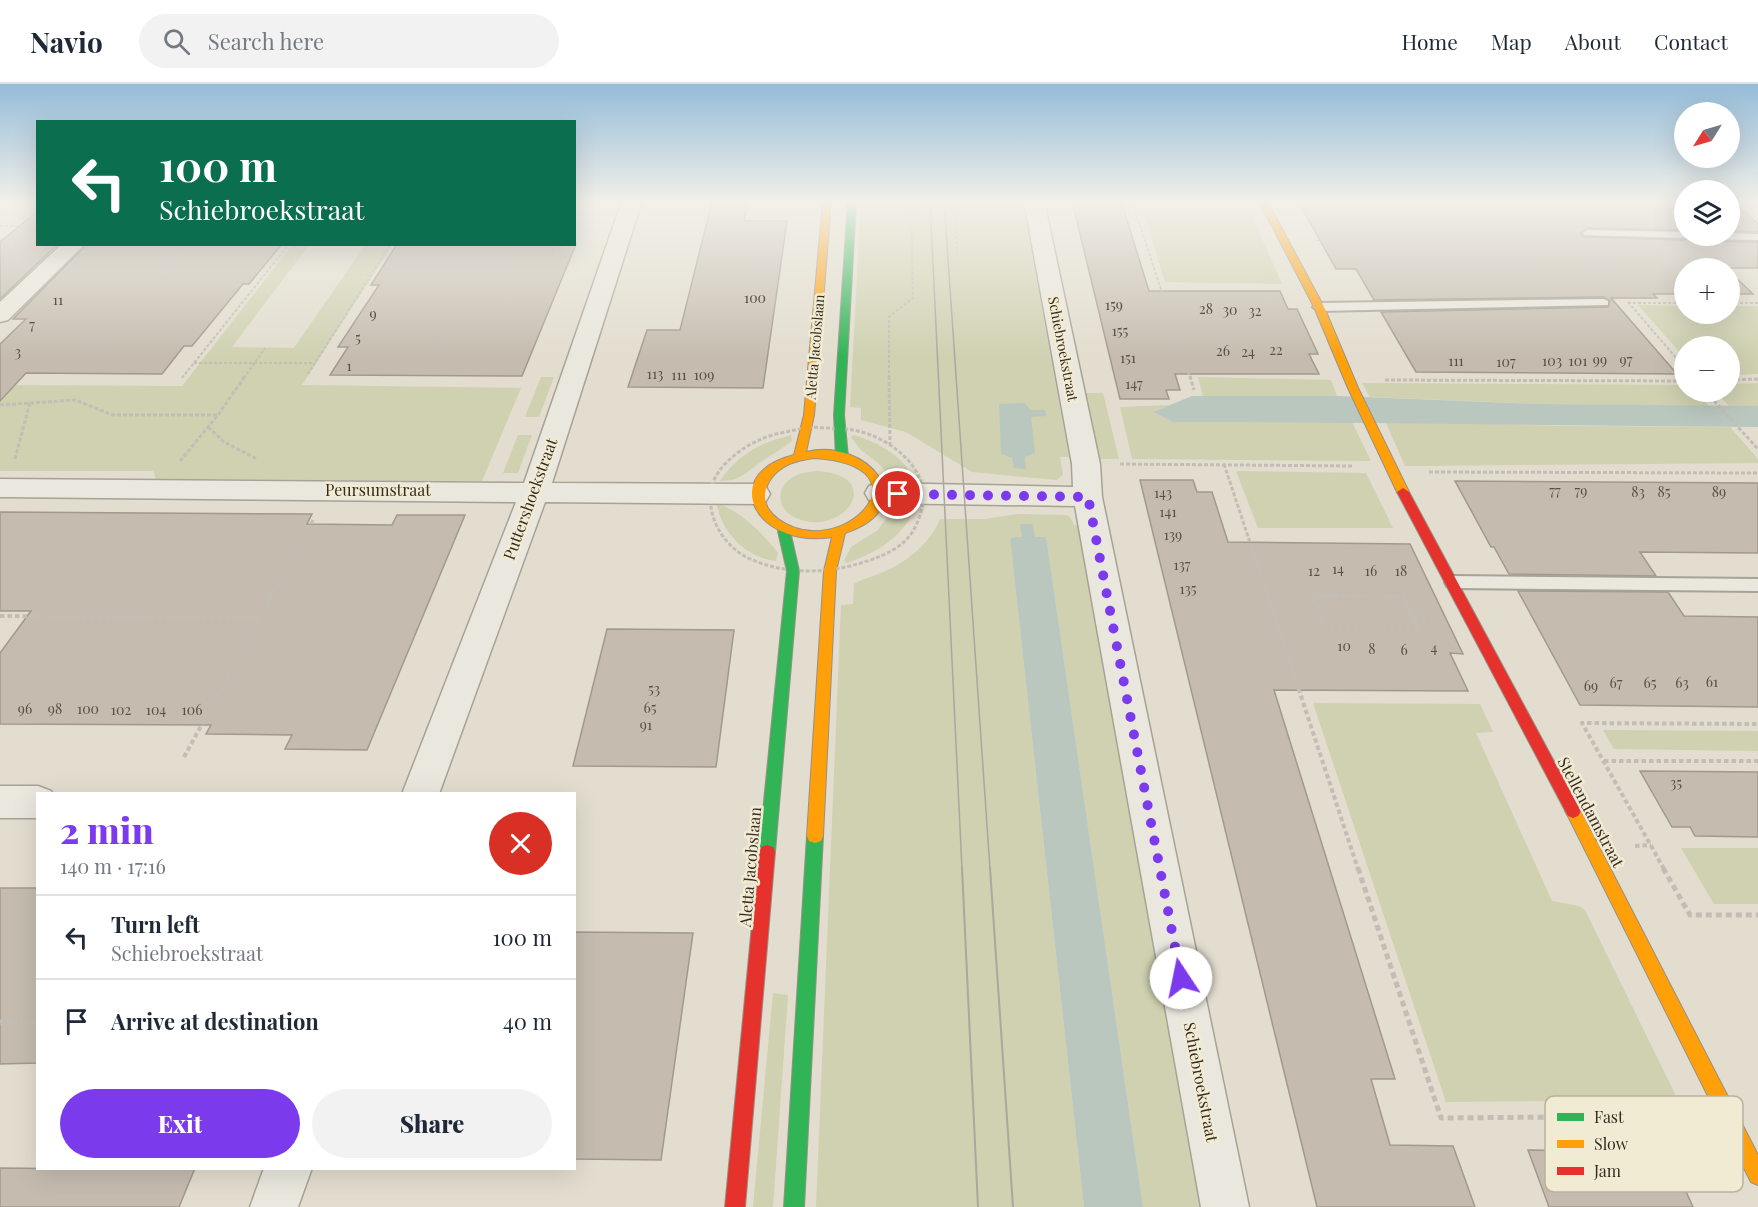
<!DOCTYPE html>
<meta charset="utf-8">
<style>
body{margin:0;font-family:"Playfair Display",serif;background:#f2f2f3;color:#1f2937;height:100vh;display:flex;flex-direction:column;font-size:22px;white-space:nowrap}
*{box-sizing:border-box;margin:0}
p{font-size:20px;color:#747a83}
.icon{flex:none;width:33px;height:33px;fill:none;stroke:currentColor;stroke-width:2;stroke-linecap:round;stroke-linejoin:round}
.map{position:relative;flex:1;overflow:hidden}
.drawer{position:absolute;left:36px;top:708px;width:540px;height:378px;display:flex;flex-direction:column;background:#fff;border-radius:0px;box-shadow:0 6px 24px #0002}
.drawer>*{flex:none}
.guide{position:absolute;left:36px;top:36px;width:540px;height:126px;border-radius:0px;box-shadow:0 6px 24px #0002;background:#0b6e4f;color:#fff;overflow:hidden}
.needle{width:39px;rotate:233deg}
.fabs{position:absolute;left:1674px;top:18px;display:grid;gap:12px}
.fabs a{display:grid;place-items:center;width:66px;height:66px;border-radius:50%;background:#fff;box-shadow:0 6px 24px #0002;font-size:30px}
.pin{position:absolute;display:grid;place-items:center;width:51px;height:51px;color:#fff;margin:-26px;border:3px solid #fff;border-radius:50%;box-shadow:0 2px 6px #0007}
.me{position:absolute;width:66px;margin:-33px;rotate:349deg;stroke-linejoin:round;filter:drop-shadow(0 0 4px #0008)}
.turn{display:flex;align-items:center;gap:21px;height:126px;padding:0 24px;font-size:27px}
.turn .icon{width:78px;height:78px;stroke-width:2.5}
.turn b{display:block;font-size:42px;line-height:51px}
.round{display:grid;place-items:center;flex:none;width:63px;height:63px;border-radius:32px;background:#f2f2f3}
.head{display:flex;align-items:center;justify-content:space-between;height:102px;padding:0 24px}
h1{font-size:36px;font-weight:800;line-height:45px;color:#7c3aed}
.action{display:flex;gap:12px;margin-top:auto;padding:12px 24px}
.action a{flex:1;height:69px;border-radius:36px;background:#7c3aed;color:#fff;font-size:24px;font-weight:800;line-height:69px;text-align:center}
.action a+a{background:#f2f2f3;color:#1f2937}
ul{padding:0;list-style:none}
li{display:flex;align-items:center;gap:18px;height:84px;padding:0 24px;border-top:2px solid #e0e1e3}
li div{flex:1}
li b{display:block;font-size:22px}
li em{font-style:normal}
header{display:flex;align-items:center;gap:36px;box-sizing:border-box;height:84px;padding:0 30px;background:#fff;border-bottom:2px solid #e0e1e3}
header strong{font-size:28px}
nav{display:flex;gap:33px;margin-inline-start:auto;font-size:21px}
.search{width:420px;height:54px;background:#f2f2f3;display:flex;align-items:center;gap:15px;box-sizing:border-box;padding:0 21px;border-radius:33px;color:#747a83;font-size:22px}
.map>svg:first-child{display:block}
</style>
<header>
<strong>Navio</strong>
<div class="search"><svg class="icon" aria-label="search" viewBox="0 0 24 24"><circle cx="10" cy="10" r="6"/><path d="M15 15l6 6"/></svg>Search here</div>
<nav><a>Home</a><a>Map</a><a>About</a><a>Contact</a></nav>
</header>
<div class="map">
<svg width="1758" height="1123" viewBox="0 0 1758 1123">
<rect width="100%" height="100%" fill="#e2ddce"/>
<g fill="#cfd1b1">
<path d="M861 117H1022L1069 373H1060L1063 391 1056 396 972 388 906 348 861 336V324L850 323Z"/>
<path d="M1144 128 1251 130 1282 200 1165 198Z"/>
<path d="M393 160 302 301 521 304 482 397 174 395H156L153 387H0V301L182 302 292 161H309L232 263 294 264 365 161Z"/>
<path d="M1638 221 1684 222V230H1730V222H1758V290L1730 291V262H1684V273Z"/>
<path d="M541 293H554L539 333H525Z"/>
<path d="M1198 293 1331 296 1337 312H1203Z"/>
<path d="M1362 299 1684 301V308H1697L1709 322 1542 320 1370 313Z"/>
<path d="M1758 299V322H1729L1716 308H1730V300Z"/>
<path d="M1084 309H1103L1119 375H1099Z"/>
<path d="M1170 321 1153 328 1173 338H1352L1371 377 1132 375 1120 323Z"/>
<path d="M1425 338 1559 342 1730 343 1758 375V379L1405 382 1386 339Z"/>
<path d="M518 351H532L518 389H503Z"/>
<path d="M791 351 792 357C783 364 773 370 764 376 748 386 742 397 720 397 738 370 760 359 791 351Z"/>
<path d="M854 351C881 360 905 372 917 401L890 392 878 379 860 365 851 353Z"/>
<path d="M815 387C889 390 843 457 794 433 776 424 776 403 793 393 800 389 808 388 815 387Z"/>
<path d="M1236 387 1366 389 1393 444H1258Z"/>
<path d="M717 420C739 425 764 451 778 469L776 477C746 474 721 448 717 420Z"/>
<path d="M918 422C899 455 882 466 847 479L844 477 851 463 878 446 888 432Z"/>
<path d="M1018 430 1066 431 1070 433 1074 441H1085L1209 1123H1143L1046 454H1010L1084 1123H816L841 521 853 520 854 500C864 494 875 492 886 487 908 477 931 458 940 435H984Z"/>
<path d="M1313 619 1480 620 1493 648 1476 649 1552 817 1579 822 1585 826 1678 1016 1446 1018Z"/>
<path d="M1603 646 1758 647V667L1614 665Z"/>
<path d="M1681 764H1758V820H1714Z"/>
<path d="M773 909 788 911 773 1123H753Z"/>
</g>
<g fill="#b9c7bf">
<path d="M1192 312H1337L1542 320 1758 322V343C1563 342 1368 338 1173 338L1153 328Z"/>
<path d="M1025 319 1030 326H1045L1046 332 1031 333 1035 369 1025 373 1026 385 1014 384 1012 374 1001 370 999 320Z"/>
<path d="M1020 440H1033L1035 453H1046L1143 1123H1084L1010 454 1022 453Z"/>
</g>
<g fill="#c5bcaf" stroke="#a2998d" stroke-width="1.5">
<path d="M1072 117H1121L1149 207H1280L1288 225H1297L1318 270H1309L1319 290H1175L1180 306H1166L1169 315H1120Z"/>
<path d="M1298 117H1684V146L1588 144 1581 150 1584 153 1684 156 1694 152 1701 157 1758 158V184H1684V210H1653L1657 214H1611L1677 290 1416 288 1381 228 1608 223 1610 217 1604 213 1374 216 1356 185H1336Z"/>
<path d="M1730 117H1733L1758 140V148L1730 147Z"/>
<path d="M712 118 748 119 744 137H787L763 304 628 303 647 246H680Z"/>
<path d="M38 127V160H58L0 215V158Z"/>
<path d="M87 160H282L249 200H243L192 262H184L162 290 26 289 0 317V260L26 235H13Z"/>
<path d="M397 160H576L522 292 330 291 348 263H338L379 201H371Z"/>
<path d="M1730 188 1753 210H1730Z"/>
<path d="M1140 396H1193L1197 408H1212L1228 458 1410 460 1463 570 1450 569 1468 607 1274 606 1395 995H1371L1390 1061 1453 1062 1475 1123H1317Z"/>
<path d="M1455 397 1758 399V469L1640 468 1656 492 1509 490 1494 463H1491Z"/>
<path d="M0 428 312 430 307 440 392 441 397 431H465L367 666 285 665 292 651 206 650 211 641 0 640V569L31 527H0Z"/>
<path d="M1518 507 1668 508 1684 532 1758 533V623L1580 621Z"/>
<path d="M607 545 734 546 716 683 573 682Z"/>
<path d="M1640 687 1758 688V753L1695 752 1690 743H1672Z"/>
<path d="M0 804H38V979L0 980Z"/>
<path d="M574 848 693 849 661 1076 574 1075Z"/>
<path d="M1528 1066 1668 1068 1693 1123H1549Z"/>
<path d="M0 1084 97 1085 195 1084 179 1123H0Z"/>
</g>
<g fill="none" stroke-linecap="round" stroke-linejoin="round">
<g stroke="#a7a296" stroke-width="4">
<g id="lane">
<path d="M1588 146 1684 148V152H1689L1684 154 1584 151 1583 149Z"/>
<path d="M1730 149 1758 150V156L1701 155 1696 152H1730Z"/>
<path d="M1604 215 1608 217V221L1319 227 1313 223 1319 219Z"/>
<path d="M1453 492 1758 495V507L1453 504 1447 502 1445 498 1447 494Z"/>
</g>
</g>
<g stroke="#a7a296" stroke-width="3">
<g id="street">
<path d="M622 117H642L552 399 756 400 766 403 770 410 766 417 756 420 545 418 439 710H402L516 418 0 413V395L524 399Z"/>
<path d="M1024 117H1044L1100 380 1102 413 1249 1123H1201L1075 422 879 419 869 416 865 409 869 402 879 399 1073 403 1072 380Z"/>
<path d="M62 160H85L8 236 0 238V218Z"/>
<path d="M0 702H38L51 707 53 710H38V734H0Z"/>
<path d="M264 1084H312L298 1123H250Z"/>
</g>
</g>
<g stroke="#979186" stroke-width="2">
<g id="fast">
<path d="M848 117H856L844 331 848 373 842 377 836 373 834 331Z"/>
<path d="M784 443 790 447 799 487 775 768 773 773 767 775 761 773 759 768 787 487 778 447Z"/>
<path d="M815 745 821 747 823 752 804 1123H784L807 752 809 747Z"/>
</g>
</g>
<g stroke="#979186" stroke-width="2">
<g id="slow">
<path d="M823 117H831L814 331 806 368C867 353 926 422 845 449L836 487 823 752 821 757 815 759 809 757 807 752 824 487 832 453C757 465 716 391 794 371L804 331ZM813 374C936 381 841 481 778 435 755 418 765 393 787 381 795 377 804 376 813 374Z"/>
<path d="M1259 117H1267L1324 223 1358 304 1409 408 1407 411H1399L1397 408 1348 304 1314 223Z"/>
<path d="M1573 720 1578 722 1758 1071V1101L1751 1098 1568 732 1565 727 1568 722Z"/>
</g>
</g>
<g stroke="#979186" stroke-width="2">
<g id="jam">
<path d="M1403 404 1409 408 1578 722 1581 727 1578 732 1573 734 1568 732 1397 408Z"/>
<path d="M767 761 773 763 775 768 745 1123H725L759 768 761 763Z"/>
</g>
</g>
<g stroke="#c3beb5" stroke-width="2" stroke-dasharray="3 2" stroke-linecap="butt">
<path d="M954 117 957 172"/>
<path d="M1132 117 1190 294"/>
<path d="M1538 117 1563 145"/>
<path d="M1307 134 1555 135"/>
<path d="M1415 135 1430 156"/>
<path d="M0 142H38"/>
<path d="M1316 156 1567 157"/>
<path d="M1586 171 1607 195"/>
<path d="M1628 218 1684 283"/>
<path d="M1628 219H1684"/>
<path d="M1730 219H1758"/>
<path d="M1217 238H1270L1278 255H1224Z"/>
<path d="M1274 246 1297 247"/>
<path d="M1174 247H1220"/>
<path d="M86 276 192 160"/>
<path d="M427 276 487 160"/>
<path d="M194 279H314"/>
<path d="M308 290 391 160"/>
<path d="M182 294 289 160"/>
<path d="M244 294 265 264"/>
<path d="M889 294V233L913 214 911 117"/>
</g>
<g stroke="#c3beb5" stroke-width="3" stroke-dasharray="4 2" stroke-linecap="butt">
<path d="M889 292 890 360"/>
<path d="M1190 292 1194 306"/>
<path d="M1385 296 1684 297"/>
<path d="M1730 296 1758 295"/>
<path d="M1706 308 1758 365"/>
<path d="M0 321 75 316 113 331H218"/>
<path d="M208 343 224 358 257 375"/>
<path d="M808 343C823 344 839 344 853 346 887 352 927 381 923 418 921 432 915 448 904 458 889 471 869 477 850 482 817 490 780 489 748 474 722 461 705 430 712 402 717 382 741 364 759 356 774 349 793 347 808 343Z"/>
<path d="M15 375 30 318"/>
<path d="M180 377 218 331 245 292"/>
<path d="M1120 380 1353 382"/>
<path d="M1224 380 1268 513"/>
<path d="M1429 388 1758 389"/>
<path d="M271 513 313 436"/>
<path d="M1312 513H1404"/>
</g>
<g stroke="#c3beb5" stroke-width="4" stroke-dasharray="4.5 3" stroke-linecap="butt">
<path d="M1268 512 1358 785"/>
<path d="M1312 512 1404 513 1418 545 1324 544Z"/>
<path d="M0 532 258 534"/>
<path d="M1414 537 1432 536"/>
<path d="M184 673 272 512"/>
<path d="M1604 677H1758"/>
<path d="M1635 762 1651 761"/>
<path d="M1664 785 1582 639 1758 640"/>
</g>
<g stroke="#c3beb5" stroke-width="5" stroke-dasharray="6 4" stroke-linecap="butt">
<path d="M1358 784 1441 1034 1682 1032"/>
<path d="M1663 784 1690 831H1758"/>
<path d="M0 938H38"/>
</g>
<use href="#lane" fill="#eae7de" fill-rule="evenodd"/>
<use href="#street" fill="#eae7de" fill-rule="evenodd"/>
<use href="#fast" fill="#30b455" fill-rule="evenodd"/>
<use href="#slow" fill="#ff9f0a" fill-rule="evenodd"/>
<use href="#jam" fill="#e5322d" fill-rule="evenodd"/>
<g stroke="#aaa79e" stroke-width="1.5">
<path d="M930 117 962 785"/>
<path d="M944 117 990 785"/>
</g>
<g stroke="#aaa79e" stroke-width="2">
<path d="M962 784 978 1123"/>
<path d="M990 784 1013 1123"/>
</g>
</g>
<linearGradient id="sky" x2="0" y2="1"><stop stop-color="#95bcd8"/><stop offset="0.43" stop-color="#f2f0e9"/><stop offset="1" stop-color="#f2f0e9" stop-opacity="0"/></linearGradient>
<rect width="1758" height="274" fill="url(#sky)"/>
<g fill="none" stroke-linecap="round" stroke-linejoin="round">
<path stroke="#7c3aed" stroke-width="10" stroke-dasharray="0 18" d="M898 410 1088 413 1181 894"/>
</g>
<g text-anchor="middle" stroke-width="5" stroke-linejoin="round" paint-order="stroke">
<g font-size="14" fill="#594f44">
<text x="755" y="219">100</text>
<text x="58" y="221">11</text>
<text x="1114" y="226">159</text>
<text x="1206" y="230">28</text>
<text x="1230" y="231">30</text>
<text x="1255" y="232">32</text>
<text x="373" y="235">9</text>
<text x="32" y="246">7</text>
<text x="1120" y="252">155</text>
<text x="358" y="259">5</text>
<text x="1276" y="271">22</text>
<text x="1223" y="272">26</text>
<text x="18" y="273">3</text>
<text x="1248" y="273">24</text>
<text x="1128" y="279">151</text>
<text x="1600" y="281">99</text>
<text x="1626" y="281">97</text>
<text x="1456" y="282">111</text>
<text x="1552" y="282">103</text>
<text x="1578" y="282">101</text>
<text x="1506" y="283">107</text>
<text x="349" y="287">1</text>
<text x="655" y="295">113</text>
<text x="679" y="296">111</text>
<text x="704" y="296">109</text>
<text x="1134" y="305">147</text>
<text x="1555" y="412">77</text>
<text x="1581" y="412">79</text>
<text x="1638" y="413">83</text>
<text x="1664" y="413">85</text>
<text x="1719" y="413">89</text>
<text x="1163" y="414">143</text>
<text x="1168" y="433">141</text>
<text x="1173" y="456">139</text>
<text x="1182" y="486">137</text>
<text x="1338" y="490">14</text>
<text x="1314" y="492">12</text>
<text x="1371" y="492">16</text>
<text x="1401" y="492">18</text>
<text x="1188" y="510">135</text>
<text x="1344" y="567">10</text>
<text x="1434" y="569">4</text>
<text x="1372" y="570">8</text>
<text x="1404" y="571">6</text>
<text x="1712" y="603">61</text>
<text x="1616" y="604">67</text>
<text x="1650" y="604">65</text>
<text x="1682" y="604">63</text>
<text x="1591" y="607">69</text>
<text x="654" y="610">53</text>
<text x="650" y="629">65</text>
<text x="25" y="630">96</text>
<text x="55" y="630">98</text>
<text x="88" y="630">100</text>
<text x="121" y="631">102</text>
<text x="156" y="631">104</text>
<text x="192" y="631">106</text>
<text x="646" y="646">91</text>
<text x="1676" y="704">35</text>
</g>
<g font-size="14" fill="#352b20" stroke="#f2ebd4">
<text transform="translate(815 263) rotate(-85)" y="5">Aletta Jacobslaan</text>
<text transform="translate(1063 265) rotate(79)" y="5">Schiebroekstraat</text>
</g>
<g font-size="16" fill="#352b20" stroke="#f2ebd4">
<text x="378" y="412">Peursumstraat</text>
<text transform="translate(530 415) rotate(-70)" y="6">Puttershoekstraat</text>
<text transform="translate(1591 728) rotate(62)" y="6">Stellendamstraat</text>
<text transform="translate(750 783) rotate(-85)" y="6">Aletta Jacobslaan</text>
<text transform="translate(1201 998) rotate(79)" y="6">Schiebroekstraat</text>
</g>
</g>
<rect x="1545" y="1012" width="198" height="96" rx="9" fill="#f2ebd4" stroke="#b9b19e" stroke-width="1.5"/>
<rect x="1557" y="1029" width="27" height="8" fill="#30b455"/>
<rect x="1557" y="1056" width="27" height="8" fill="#ff9f0a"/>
<rect x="1557" y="1083" width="27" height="8" fill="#e5322d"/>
<g font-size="16" fill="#352b20">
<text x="1594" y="1039">Fast</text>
<text x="1594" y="1066">Slow</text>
<text x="1594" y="1093">Jam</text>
</g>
</svg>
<div class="fabs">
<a><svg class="needle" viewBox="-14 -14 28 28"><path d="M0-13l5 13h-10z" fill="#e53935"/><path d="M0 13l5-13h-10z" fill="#747a83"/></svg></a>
<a><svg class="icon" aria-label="layers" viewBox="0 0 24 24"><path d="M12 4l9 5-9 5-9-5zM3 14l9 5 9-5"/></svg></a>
<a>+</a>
<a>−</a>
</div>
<div class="pin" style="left:898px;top:410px;background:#d93025"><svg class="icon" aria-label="arrive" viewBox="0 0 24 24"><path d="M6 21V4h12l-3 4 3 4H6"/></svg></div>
<svg class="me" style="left:1181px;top:894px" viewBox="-20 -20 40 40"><circle r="19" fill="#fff"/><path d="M0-13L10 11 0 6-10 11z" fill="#7c3aed"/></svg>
<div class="guide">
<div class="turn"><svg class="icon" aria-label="left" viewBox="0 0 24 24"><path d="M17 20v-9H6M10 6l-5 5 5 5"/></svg><div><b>100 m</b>Schiebroekstraat</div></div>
</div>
<section class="drawer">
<div class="head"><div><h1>2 min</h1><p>140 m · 17:16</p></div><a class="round" style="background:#d93025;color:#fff"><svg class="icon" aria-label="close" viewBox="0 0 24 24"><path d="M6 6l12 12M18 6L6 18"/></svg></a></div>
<ul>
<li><svg class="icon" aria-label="left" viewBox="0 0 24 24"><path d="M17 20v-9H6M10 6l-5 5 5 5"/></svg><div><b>Turn left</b><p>Schiebroekstraat</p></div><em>100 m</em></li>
<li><svg class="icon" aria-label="arrive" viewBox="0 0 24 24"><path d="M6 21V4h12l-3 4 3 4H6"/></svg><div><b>Arrive at destination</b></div><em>40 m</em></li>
</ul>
<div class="action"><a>Exit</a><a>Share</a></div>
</section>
</div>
